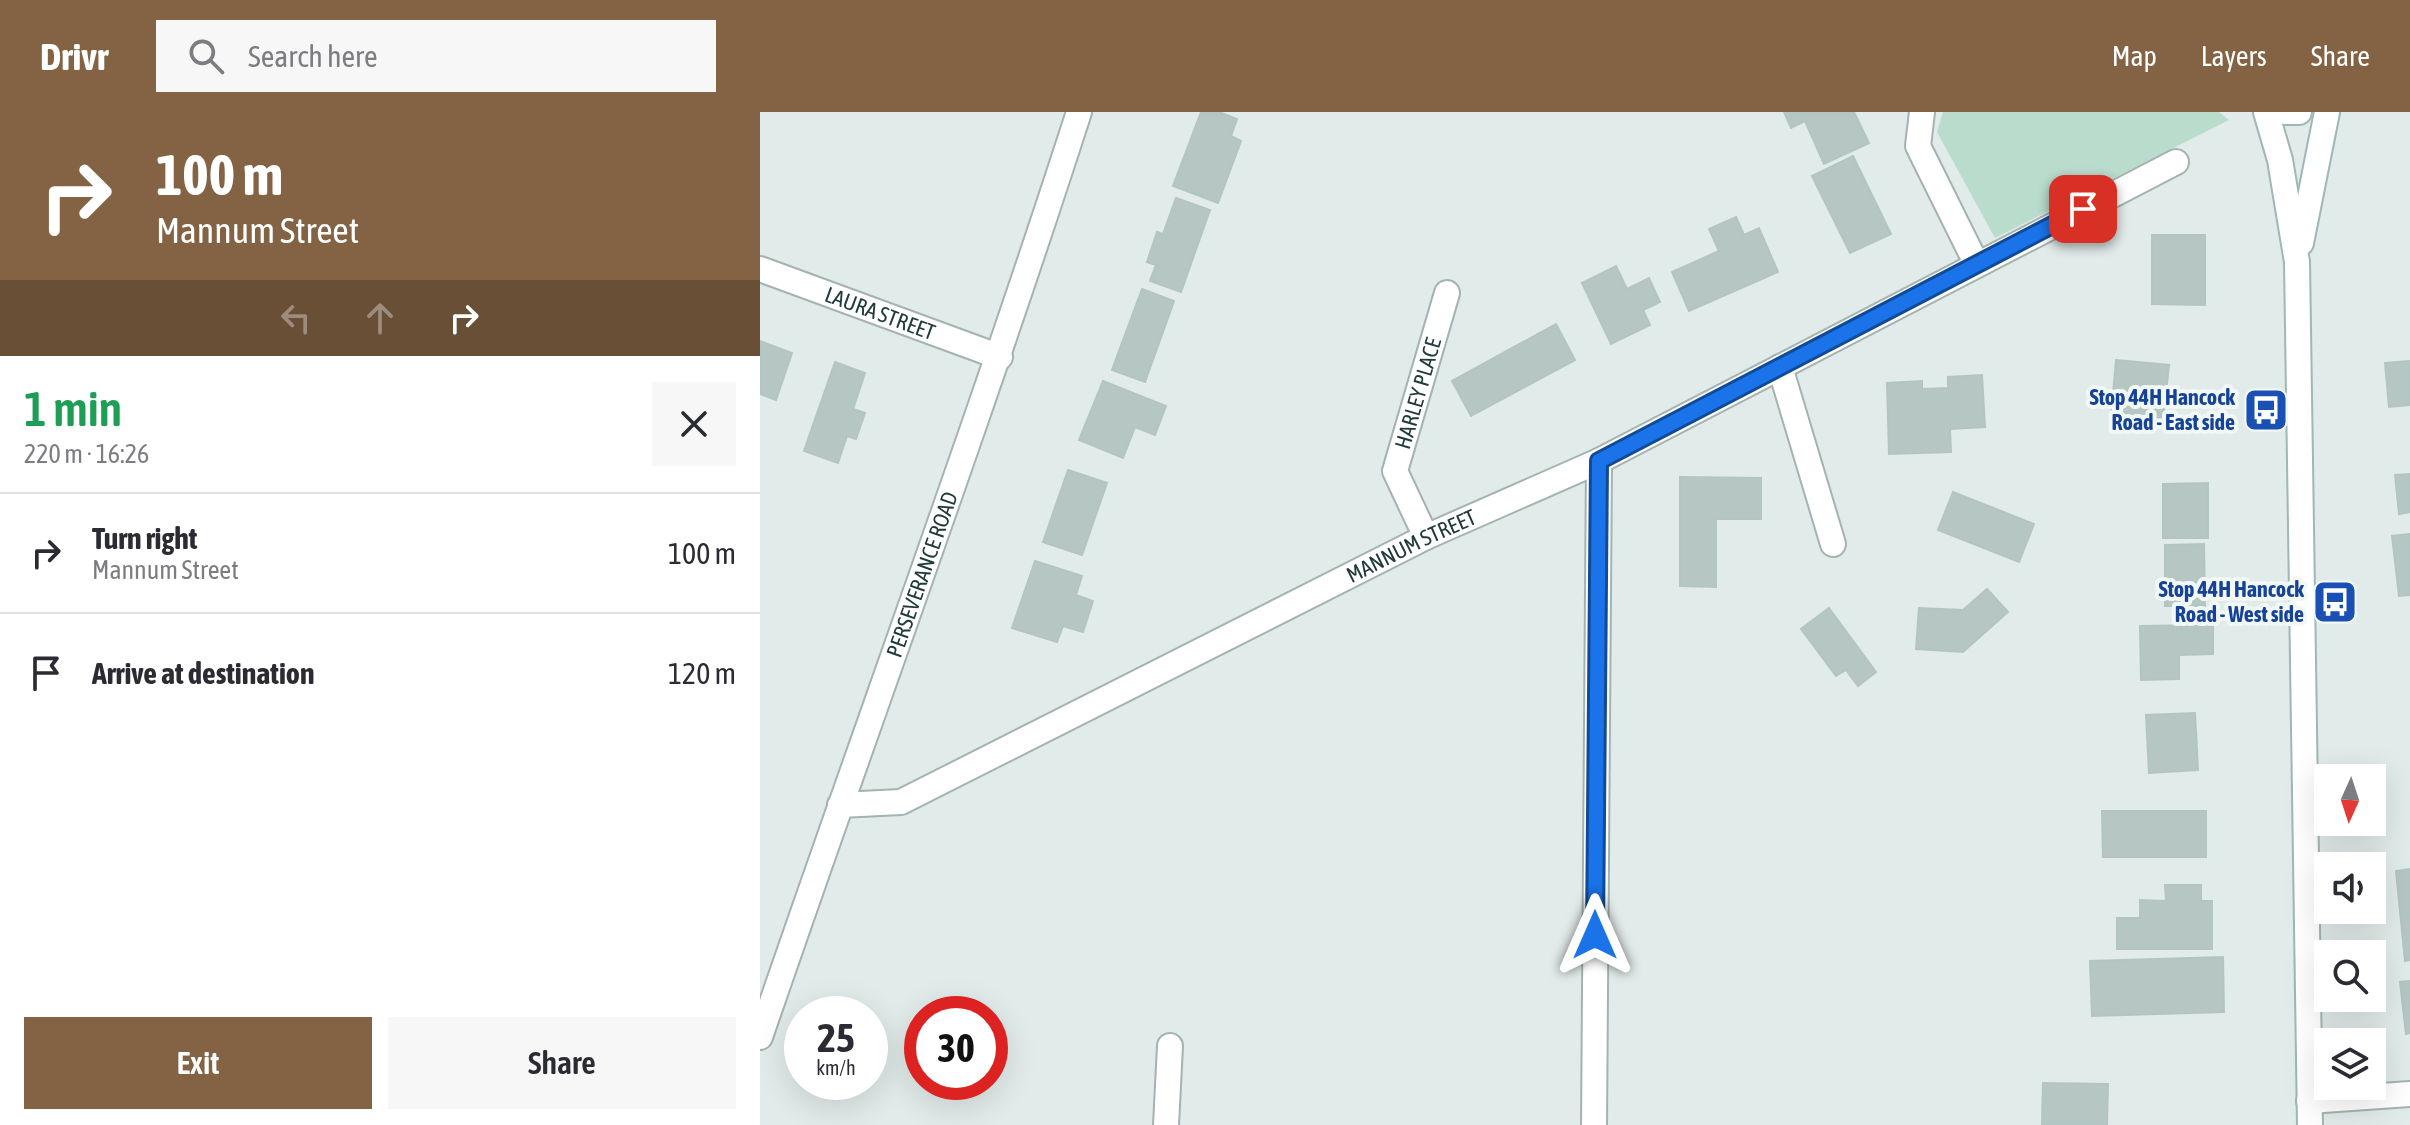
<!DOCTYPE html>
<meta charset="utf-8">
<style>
body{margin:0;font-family:"Asap Condensed",sans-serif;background:#f7f7f7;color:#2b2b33;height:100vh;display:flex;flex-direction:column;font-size:30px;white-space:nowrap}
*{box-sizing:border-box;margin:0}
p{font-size:26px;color:#7c7c81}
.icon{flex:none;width:44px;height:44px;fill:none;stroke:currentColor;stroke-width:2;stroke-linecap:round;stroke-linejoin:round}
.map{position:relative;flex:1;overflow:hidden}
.details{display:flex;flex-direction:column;background:#fff;width:760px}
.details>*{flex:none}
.guide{background:#846344;color:#fff;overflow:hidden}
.needle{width:52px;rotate:183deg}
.tools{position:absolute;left:1554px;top:652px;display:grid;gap:16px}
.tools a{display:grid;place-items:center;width:72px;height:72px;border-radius:0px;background:#fff;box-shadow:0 8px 32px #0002;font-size:40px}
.speed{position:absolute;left:24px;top:884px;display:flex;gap:16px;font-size:40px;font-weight:700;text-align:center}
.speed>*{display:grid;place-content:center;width:104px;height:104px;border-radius:50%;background:#fff;box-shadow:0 8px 32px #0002;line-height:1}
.speed small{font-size:20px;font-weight:400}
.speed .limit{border:12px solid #d22;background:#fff;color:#111}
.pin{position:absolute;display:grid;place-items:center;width:68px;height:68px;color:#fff;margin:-34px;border-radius:16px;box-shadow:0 4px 12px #0006}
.me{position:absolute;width:88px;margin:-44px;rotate:0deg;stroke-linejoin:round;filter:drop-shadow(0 0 6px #0008)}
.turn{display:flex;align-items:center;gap:28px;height:168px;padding:0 24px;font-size:36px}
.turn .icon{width:104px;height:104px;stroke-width:2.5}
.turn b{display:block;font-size:56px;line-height:68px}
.lanes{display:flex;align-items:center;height:76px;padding:0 24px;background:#0003;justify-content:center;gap:40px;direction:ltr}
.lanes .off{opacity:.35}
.round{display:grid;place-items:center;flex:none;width:84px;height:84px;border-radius:0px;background:#f7f7f7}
.overview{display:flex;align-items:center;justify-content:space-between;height:136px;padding:0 24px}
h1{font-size:48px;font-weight:600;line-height:60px;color:#1e9e55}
.button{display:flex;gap:16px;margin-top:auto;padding:16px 24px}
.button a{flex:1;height:92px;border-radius:0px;background:#846344;color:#fff;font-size:32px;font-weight:600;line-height:92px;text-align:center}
.button a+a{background:#f7f7f7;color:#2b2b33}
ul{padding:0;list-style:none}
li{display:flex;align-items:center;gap:24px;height:120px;padding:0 24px;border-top:2px solid #e1e1e2}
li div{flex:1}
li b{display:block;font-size:30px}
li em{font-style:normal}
header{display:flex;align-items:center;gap:48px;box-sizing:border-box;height:112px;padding:0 40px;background:#846344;color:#fff}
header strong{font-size:38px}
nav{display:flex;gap:44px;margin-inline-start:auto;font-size:28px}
.search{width:560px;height:72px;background:#f7f7f7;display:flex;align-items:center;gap:20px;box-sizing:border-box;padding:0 28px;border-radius:0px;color:#7c7c81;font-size:30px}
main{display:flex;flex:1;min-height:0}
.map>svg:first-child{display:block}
</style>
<header>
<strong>Drivr</strong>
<div class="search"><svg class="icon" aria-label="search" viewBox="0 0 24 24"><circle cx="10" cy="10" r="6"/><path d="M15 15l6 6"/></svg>Search here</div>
<nav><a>Map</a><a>Layers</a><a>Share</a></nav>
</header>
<main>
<section class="details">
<div class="guide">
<div class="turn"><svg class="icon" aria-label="right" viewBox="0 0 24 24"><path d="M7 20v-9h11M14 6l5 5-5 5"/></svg><div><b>100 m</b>Mannum Street</div></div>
<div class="lanes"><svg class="icon off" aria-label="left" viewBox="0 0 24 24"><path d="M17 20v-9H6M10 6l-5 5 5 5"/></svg><svg class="icon off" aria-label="ahead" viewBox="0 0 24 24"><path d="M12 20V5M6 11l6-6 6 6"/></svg><svg class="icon" aria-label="right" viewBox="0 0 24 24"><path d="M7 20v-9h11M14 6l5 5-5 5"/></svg></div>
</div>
<div class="overview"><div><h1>1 min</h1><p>220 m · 16:26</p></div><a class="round"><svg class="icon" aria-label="close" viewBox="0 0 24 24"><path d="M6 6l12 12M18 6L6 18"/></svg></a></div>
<ul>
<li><svg class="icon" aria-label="right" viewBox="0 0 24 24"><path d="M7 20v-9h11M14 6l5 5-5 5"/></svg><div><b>Turn right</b><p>Mannum Street</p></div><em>100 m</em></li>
<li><svg class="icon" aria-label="arrive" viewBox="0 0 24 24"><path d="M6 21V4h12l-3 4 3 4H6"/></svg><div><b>Arrive at destination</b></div><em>120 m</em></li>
</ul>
<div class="button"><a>Exit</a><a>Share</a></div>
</section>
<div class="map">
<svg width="1650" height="1013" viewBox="0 0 1650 1013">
<rect width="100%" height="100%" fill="#e1ebe9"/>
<path fill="#b9dccd" d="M1183 0H1459L1469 8 1235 126 1177 20Z"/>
<g fill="#b6c6c3" stroke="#b3c5c2" stroke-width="2">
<path d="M441 0H459L477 7 471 24 481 29 458 91 413 74Z"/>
<path d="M1024 0H1094L1109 31 1064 52 1045 9 1031 16Z"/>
<path d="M1093 44 1131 122 1090 141 1052 64Z"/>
<path d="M416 86 450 98 421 180 390 169 396 153 387 150 397 120 403 122Z"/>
<path d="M976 105 984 123 999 116 1018 160 929 199 912 160 959 139 949 117Z"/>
<path d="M1392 123H1445V193L1392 192Z"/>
<path d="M856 154 867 177 889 166 900 190 883 198 890 213 851 232 822 171Z"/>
<path d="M382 177 414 189 385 270 352 258Z"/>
<path d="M796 212 815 248 711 304 692 269Z"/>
<path d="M0 229 32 241 16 288 0 282Z"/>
<path d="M1356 248 1409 253 1403 309 1351 304Z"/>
<path d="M1650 249V293L1629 295 1625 251Z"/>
<path d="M75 250 105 261 93 297 105 301 96 327 87 324 78 351 44 339Z"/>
<path d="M1222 263 1225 315 1190 317 1191 340 1129 342 1127 271 1162 269V277L1188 276V265Z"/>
<path d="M343 269 406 294 395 323 375 315 363 346 319 328Z"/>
<path d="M308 358 347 371 322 443 283 430Z"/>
<path d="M1650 362V400L1639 402 1635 363Z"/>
<path d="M920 365 1001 366V407H956V475L920 474Z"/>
<path d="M1448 371V426H1403V372Z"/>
<path d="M1193 380 1274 412 1259 450 1178 418Z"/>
<path d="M1650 422V483L1639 484 1632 424Z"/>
<path d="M1444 432 1445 494H1405V433Z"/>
<path d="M275 449 322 464 316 483 333 489 323 520 303 514 297 530 252 516Z"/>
<path d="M1227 477 1248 500 1203 540 1156 537 1159 496 1203 498Z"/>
<path d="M1069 496 1116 560 1098 574 1086 558 1076 564 1041 517Z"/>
<path d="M1453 513V542L1419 543V567L1381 568 1380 514Z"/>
<path d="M1435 601 1438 658 1389 661 1386 603Z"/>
<path d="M1342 699H1446V745H1343Z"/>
<path d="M1650 757V848L1645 849 1636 759Z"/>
<path d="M1405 773H1441V789H1452V837H1357V806H1380V788L1406 789Z"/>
<path d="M1463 845 1464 900 1332 904 1330 849Z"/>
<path d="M1650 869V921L1646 922 1640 870Z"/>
<path d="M1283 971 1348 972 1347 1013H1282Z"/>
</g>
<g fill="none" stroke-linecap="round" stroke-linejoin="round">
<g stroke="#a4b3b2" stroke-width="28">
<g id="minor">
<path d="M1162 0 1158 34 1216 151"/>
<path id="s1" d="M0 157 240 245"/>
<path d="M1020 255 1073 432"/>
<path id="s2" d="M666 425 635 359 687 181"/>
<path id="s3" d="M80 693 141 690 666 425 839 349 1416 50"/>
<path d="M1549 989 1650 982"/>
<path d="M406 1013 410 934"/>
<path d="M834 1013 839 349"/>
</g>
</g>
<g stroke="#a4b3b2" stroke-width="28">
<g id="tertiary">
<path id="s4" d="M0 925C106 616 219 310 319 0"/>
</g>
</g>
<g stroke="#9fb7b5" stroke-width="28">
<g id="secondary">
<path d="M1506 0 1520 48 1537 150 1550 1013"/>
<path d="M1525 0H1539"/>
<path d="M1541 131 1567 0"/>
</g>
</g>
<use href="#minor" stroke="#fff" stroke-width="24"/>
<use href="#tertiary" stroke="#fff" stroke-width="24"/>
<use href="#secondary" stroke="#fff" stroke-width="24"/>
</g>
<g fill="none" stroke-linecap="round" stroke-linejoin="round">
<g stroke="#114b97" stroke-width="20">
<path id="route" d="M835 823 839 349 1323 97"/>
</g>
<use href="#route" stroke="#1a73e8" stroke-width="14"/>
</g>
<defs>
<g id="bus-square" transform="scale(2.3)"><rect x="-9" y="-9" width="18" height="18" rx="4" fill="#1a4fb4" stroke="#f1f8f6"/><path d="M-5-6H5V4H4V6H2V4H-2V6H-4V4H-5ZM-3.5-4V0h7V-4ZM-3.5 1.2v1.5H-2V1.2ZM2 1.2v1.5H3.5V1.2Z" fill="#fff"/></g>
</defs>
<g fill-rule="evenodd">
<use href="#bus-square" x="1506" y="298"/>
<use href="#bus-square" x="1575" y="490"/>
</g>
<g text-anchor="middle" stroke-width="8" stroke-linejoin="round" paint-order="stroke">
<g font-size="22" fill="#213b3c" stroke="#f1f8f6">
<text dy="8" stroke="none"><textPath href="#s1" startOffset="128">LAURA STREET</textPath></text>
<text dy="8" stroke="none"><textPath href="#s2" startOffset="154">HARLEY PLACE</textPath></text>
<text dy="8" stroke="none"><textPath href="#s3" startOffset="632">MANNUM STREET</textPath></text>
<text dy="8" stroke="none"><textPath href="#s4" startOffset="490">PERSEVERANCE ROAD</textPath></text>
</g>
<g font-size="22" font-weight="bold" fill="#164399" stroke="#f1f8f6" text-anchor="end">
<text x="1475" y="293">Stop 44H Hancock<tspan x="1475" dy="25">Road - East side</tspan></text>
<text x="1544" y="485">Stop 44H Hancock<tspan x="1544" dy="25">Road - West side</tspan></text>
</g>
</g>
</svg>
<div class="tools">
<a><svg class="needle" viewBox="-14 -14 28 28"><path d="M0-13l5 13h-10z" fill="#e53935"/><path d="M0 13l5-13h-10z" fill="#7c7c81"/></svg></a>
<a><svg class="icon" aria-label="sound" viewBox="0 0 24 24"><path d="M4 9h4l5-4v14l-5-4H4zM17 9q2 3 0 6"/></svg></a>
<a><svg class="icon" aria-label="search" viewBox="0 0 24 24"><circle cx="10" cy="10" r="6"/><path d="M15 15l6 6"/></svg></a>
<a><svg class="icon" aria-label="layers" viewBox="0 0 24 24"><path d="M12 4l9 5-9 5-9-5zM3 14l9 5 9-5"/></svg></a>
</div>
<div class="speed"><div>25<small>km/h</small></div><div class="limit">30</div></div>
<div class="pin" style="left:1323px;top:97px;background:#d93025"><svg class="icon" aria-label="arrive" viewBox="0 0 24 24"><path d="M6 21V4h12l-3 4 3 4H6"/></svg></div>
<svg class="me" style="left:835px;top:823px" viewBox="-20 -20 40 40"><path d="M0-17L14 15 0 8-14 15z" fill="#1a73e8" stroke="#fff" stroke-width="4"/></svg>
</div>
</main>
